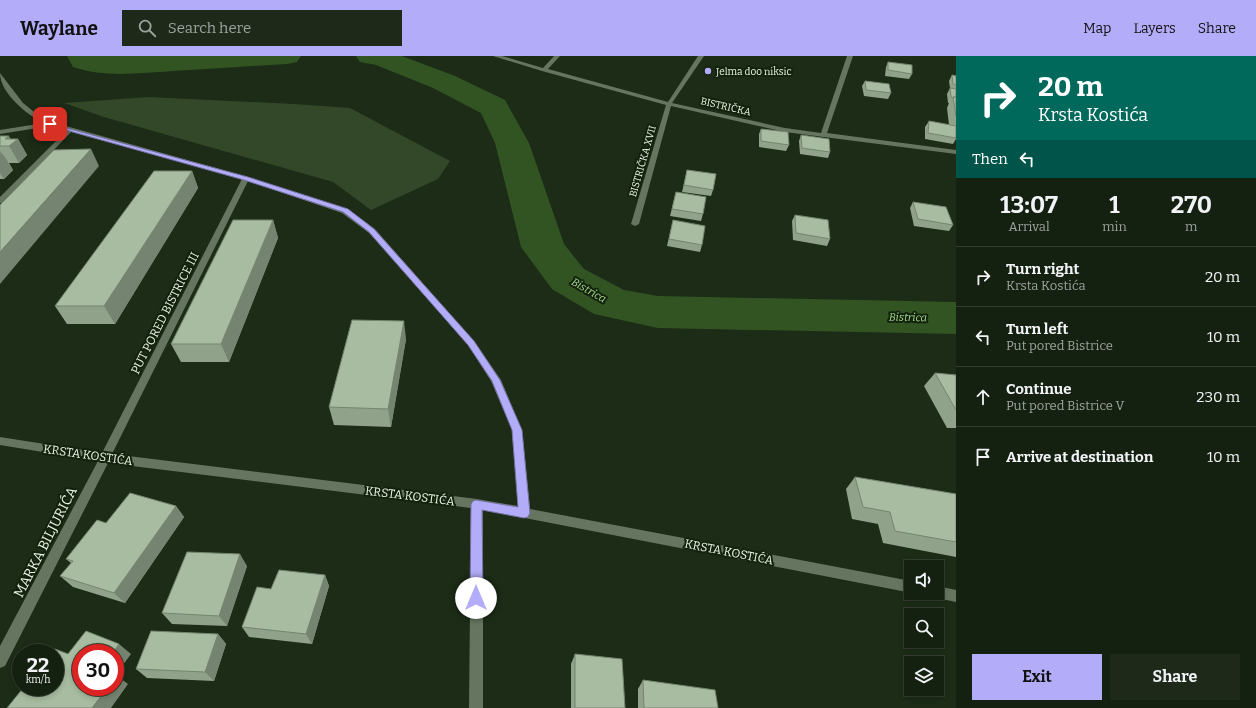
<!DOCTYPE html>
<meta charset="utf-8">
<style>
body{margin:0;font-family:Bitter,serif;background:#1e2919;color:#f1f3f6;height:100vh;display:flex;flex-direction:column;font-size:15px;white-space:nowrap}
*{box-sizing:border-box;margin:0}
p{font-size:13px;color:#9da39f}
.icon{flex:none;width:22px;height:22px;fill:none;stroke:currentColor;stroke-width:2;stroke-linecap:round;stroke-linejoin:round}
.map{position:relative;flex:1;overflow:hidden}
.side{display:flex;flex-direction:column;background:#152110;width:300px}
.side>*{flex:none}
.banner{background:#00695c;color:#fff;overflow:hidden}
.tools{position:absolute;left:904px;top:504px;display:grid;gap:8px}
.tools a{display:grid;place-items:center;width:40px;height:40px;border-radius:0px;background:#152110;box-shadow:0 2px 6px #0003,0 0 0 1px #343e30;font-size:20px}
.speed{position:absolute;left:12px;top:588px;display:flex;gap:8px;font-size:20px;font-weight:700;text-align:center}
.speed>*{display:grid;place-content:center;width:52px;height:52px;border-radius:50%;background:#152110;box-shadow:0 2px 6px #0003,0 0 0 1px #343e30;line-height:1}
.speed small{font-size:10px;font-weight:400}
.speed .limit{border:6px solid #d22;background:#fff;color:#111}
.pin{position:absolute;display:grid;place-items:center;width:34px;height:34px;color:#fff;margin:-17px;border-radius:8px;box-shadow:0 2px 6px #0006}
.me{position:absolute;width:44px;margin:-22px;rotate:0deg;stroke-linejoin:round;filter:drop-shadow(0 0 3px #0008)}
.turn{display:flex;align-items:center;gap:14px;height:84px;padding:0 16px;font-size:18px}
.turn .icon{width:52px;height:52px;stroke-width:2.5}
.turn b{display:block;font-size:28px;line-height:34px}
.then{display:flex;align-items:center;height:38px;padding:0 16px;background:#0003;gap:8px;font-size:15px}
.eta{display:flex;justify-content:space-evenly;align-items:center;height:68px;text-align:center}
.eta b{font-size:24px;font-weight:700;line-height:28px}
.primary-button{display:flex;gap:8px;margin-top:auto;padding:8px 16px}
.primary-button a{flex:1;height:46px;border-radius:0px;background:#b3adf9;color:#111;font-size:16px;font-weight:700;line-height:46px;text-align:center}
.primary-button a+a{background:#1e2919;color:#f1f3f6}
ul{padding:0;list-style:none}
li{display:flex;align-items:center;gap:12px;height:60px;padding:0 16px;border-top:1px solid #343e30}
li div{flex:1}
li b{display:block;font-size:15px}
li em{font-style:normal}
header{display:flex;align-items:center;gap:24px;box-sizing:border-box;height:56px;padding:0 20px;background:#b3adf9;color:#111}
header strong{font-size:19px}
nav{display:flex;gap:22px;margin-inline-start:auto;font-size:14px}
.search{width:280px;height:36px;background:#1e2919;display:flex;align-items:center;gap:10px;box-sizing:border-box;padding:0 14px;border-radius:0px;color:#9da39f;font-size:15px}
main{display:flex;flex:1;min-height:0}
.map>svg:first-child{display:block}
</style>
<header>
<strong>Waylane</strong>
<div class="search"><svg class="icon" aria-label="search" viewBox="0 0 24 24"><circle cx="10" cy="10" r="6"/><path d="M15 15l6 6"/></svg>Search here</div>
<nav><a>Map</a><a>Layers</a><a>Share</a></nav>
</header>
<main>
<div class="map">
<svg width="956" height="652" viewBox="0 0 956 652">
<rect width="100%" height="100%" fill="#1c2c16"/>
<path fill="#324829" d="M149 41 294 48 350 52 450 105 438 123 371 154 333 126 104 61 64 47Z"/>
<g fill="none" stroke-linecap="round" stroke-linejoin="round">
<g fill="#325423" fill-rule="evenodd">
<path d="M67 0H301L297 6 287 8C249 10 211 13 173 15 140 17 105 22 73 11Z"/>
<path d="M356 0H402L455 20 505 44 529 87 564 188 584 213 624 234 658 240 956 246V278L658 272 594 258 552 233 521 191 495 87 481 57 433 32 376 9 360 6Z"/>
</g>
<g fill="#65755f" fill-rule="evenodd">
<path d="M493 0H502L543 12 554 0H560L548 13 668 46 698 0H704L672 47 785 72 821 77 847 0H853L827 77 956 94V98L785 76 671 50 639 168 635 170 631 168 666 49 542 15Z"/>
<path d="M0 17 23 47 39 60 48 65 248 121 348 153 375 173 474 285 501 324 522 374 530 453 911 525 912 537 483 454V652H469L471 452 108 407 5 610 0 612V590L98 405 0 389V381L102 397 242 123 71 76 3 147H0V141L66 75 50 70 0 78V74L44 67C27 59 0 37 0 17ZM248 125 342 157 369 177 468 289 491 325 512 374 518 450 477 443 112 398Z"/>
<path d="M937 530 956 534V546L932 541 931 537H937Z"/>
</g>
</g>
<g fill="#90a28a">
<path d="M888 6 912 18 909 23 885 20 886 11Z"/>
<path d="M952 19 956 20V83L953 88 925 83V71L929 65 949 69 947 52 949 47H948L947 38 950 32 949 25Z"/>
<path d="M865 25 891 37 888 43 864 40 862 30Z"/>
<path d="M761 73 789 89 786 95 759 91V78Z"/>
<path d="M801 79 830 96 828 102 800 98 799 85Z"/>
<path d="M0 80 10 83H18L27 99 19 107H9L13 114 4 123H0Z"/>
<path d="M687 114 713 134 711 140 682 136Z"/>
<path d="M192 115 198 132 115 268H67L55 250Z"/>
<path d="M676 136 703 158 701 165 670 160Z"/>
<path d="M913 146 953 169 949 175 914 170 910 152Z"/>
<path d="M795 159 830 183 827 190 793 184 792 165Z"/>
<path d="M273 164 278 182 229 306H181L171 288Z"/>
<path d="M673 164 702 189 700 196 667 190Z"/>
<path d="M406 283 391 371 334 369 329 351Z"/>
<path d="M935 317 956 319V372H947L924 330Z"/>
<path d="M855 421 956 438V501L883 487 878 468 852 463 846 433Z"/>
<path d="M176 450 184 461 125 547 73 531 60 520 71 507 66 503 106 467Z"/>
<path d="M247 510 227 570 172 568 162 557Z"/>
<path d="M325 519 329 530 312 588 249 581 242 571 271 533Z"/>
<path d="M218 578 226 588 214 625 147 622 136 613Z"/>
<path d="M575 598 625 652H571V608Z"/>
<path d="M643 624 718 652H638V633Z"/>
</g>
<g fill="#758470">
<path d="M9 80 13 87 18 83 27 99 19 107 5 83Z"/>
<path d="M91 93 99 110 0 228V196Z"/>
<path d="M0 95 2 98H3L13 114 4 123 0 117Z"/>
<path d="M192 115 198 132 115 268 104 250Z"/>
<path d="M273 164 278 182 229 306 221 288Z"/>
<path d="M404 265 406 283 391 371 388 353Z"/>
<path d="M176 450 184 461 125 547 114 537Z"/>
<path d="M240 498 247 510 227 570 219 560Z"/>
<path d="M325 519 329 530 312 588 306 578Z"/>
<path d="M218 578 226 588 214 625 205 616Z"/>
<path d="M119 588 131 598 115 620V597H113Z"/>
<path d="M116 619 128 628 111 652H92L108 631H115V621Z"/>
</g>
<g fill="#a7bca0" stroke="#758470">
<path d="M888 6 912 9V18L888 14Z"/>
<path d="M952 19 956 20V29L953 28Z"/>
<path d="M865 25 889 28 891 37 866 34Z"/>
<path d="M950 32 956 33V41H953V42L951 41Z"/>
<path d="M953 41H956V60Z"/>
<path d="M929 65 956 70V82L928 77Z"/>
<path d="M761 73 788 76 789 89 761 85Z"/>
<path d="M801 79 829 83 830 96 802 92Z"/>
<path d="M0 80H9L5 83H18L9 90H0Z"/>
<path d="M91 93 0 196V149L54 94Z"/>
<path d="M687 114 716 118 713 134 684 129Z"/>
<path d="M154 115H192L104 250H55Z"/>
<path d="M676 136 706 141 703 158 672 153Z"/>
<path d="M913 146 946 151 953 169 918 163Z"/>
<path d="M795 159 828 164 830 183 796 177Z"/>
<path d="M233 164H273L221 288H171Z"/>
<path d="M673 164 705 170 702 189 669 183Z"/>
<path d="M352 264 404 265 388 353 329 351Z"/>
<path d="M935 317 956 319V354Z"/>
<path d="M855 421 956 438V486L895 475 890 456 863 451Z"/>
<path d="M130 437 176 450 114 537 60 520 73 505 66 503 97 464 106 467Z"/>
<path d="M187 496 240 498 219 560 162 557Z"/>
<path d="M279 514 325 519 306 578 242 571 257 531 271 533Z"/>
<path d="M86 575 119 588 113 597H81V631H108L92 652H7L24 631H55V597H51L55 593 68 598Z"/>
<path d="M151 575 218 578 205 616 136 613Z"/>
<path d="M575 598 622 603 625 652H575Z"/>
<path d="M643 624 715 634 718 652H644Z"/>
</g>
<path fill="#b3adf9" stroke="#7470a2" d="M48 67 248 121 348 153 374 173 474 285 500 324 522 374 530 457 528 461 524 462 482 454 483 542 481 546 476 548 472 546 470 542 471 448 473 445 476 444 518 451 512 374 492 325 468 289 369 176 343 156 244 124 48 69Z"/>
<circle fill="#b3adf9" stroke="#13220c" stroke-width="1.5" cx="708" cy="15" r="4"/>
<g text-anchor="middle" stroke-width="4" stroke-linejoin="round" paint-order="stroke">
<g font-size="10" fill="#ebf6e7" stroke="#13220c" text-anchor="start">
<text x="716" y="19">Jelma doo niksic</text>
</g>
<g font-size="10" fill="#ebf6e7" stroke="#13220c">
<text transform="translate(726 50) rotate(13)" y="4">BISTRIČKA</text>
<text transform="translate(642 105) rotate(-74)" y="4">BISTRIČKA XVII</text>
</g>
<g font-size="11" font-style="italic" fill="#a4da8f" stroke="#13220c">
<text transform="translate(589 234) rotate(30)" y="4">Bistrica</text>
<text transform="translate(908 261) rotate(1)" y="4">Bistrica</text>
</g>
<g font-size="12" fill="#ebf6e7" stroke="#13220c">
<text transform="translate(165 257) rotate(-63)" y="4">PUT PORED BISTRICE III</text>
<text transform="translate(88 399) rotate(8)" y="4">KRSTA KOSTIĆA</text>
<text transform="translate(410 440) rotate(7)" y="4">KRSTA KOSTIĆA</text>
<text transform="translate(729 496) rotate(11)" y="4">KRSTA KOSTIĆA</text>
</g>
<g font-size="14" fill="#ebf6e7" stroke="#13220c">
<text transform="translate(45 486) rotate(-63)" y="5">MARKA BILJURIĆA</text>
</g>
</g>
</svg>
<div class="tools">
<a><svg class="icon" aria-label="sound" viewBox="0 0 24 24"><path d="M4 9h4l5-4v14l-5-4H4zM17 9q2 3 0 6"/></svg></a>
<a><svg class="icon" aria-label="search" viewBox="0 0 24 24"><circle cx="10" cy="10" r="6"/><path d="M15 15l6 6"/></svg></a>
<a><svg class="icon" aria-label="layers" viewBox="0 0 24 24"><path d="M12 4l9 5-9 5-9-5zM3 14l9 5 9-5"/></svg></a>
</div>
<div class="speed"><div>22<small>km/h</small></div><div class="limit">30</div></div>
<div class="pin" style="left:50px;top:68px;background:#d93025"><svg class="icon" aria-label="arrive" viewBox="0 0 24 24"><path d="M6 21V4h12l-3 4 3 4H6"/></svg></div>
<svg class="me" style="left:476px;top:542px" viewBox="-20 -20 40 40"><circle r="19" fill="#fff"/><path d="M0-13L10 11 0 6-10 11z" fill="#b3adf9"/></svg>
</div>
<section class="side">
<div class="banner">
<div class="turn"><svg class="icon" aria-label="right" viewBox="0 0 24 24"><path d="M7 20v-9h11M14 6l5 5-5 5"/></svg><div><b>20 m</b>Krsta Kostića</div></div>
<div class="then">Then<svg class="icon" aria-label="left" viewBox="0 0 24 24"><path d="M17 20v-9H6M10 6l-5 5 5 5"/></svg></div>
</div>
<div class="eta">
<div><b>13:07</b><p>Arrival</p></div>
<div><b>1</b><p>min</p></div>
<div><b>270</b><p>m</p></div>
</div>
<ul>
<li><svg class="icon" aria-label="right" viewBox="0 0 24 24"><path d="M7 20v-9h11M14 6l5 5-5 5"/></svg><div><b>Turn right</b><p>Krsta Kostića</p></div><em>20 m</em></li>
<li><svg class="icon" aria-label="left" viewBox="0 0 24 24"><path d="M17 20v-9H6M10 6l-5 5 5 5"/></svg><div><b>Turn left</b><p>Put pored Bistrice</p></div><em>10 m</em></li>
<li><svg class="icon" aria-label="ahead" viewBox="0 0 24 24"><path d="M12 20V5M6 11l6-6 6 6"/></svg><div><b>Continue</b><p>Put pored Bistrice V</p></div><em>230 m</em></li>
<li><svg class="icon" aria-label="arrive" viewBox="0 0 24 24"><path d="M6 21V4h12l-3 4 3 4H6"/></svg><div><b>Arrive at destination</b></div><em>10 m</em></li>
</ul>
<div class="primary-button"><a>Exit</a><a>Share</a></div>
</section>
</main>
